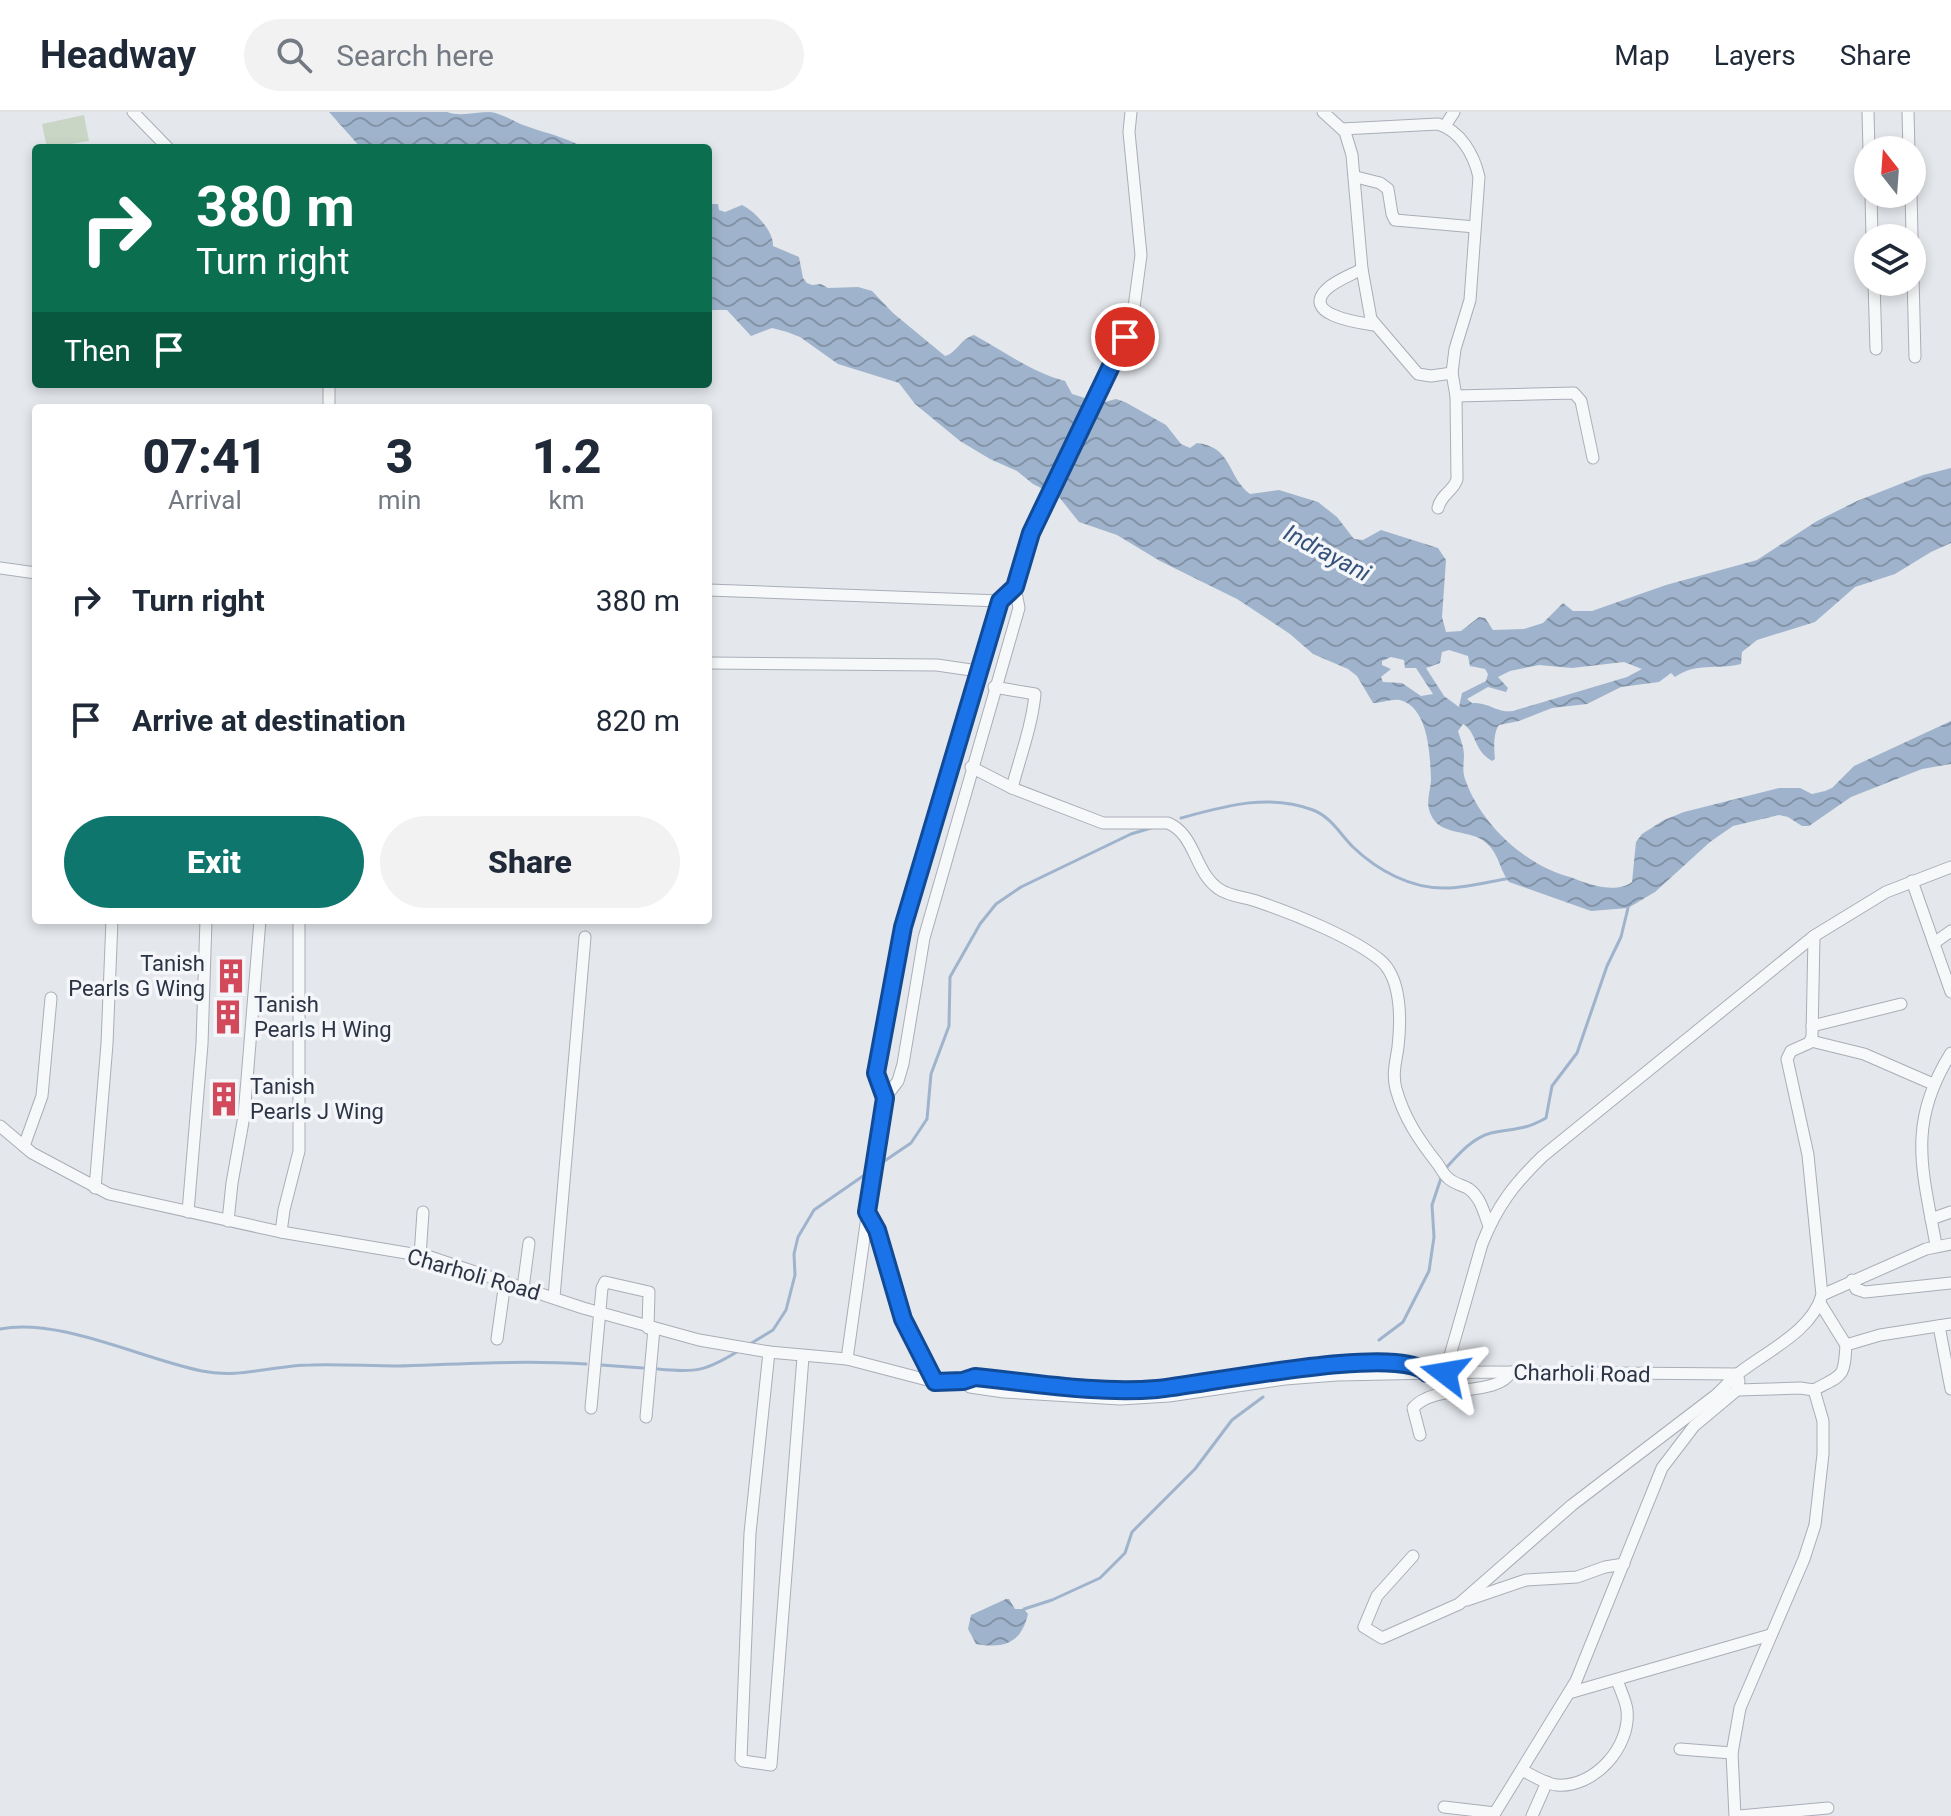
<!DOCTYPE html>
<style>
body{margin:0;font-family:Roboto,sans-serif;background:#f2f2f3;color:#1f2937;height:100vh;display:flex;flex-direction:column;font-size:30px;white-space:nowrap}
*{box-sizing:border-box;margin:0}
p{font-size:26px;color:#747a83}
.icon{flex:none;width:44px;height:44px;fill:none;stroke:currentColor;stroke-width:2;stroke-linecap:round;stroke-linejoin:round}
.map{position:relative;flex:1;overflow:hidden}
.details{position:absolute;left:32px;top:292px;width:680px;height:520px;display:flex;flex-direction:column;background:#fff;border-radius:8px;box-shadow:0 4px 12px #0003}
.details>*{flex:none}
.top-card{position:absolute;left:32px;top:32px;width:680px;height:244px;border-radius:8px;box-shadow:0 4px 12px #0003;background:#0b6e4f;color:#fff;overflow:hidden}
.needle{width:52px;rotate:343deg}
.buttons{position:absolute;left:1854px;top:24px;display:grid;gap:16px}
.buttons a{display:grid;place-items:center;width:72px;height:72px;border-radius:50%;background:#fff;box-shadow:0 4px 12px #0003;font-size:40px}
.pin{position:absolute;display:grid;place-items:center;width:68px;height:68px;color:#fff;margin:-34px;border:4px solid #fff;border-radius:50%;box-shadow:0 2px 8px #0007}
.me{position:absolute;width:88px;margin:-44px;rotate:284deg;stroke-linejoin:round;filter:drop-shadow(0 0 6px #0008)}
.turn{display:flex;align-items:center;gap:28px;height:168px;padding:0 32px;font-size:36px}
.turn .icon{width:104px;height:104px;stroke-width:2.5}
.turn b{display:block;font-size:56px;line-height:68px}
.then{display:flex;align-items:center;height:76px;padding:0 32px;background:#0003;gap:16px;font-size:30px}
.eta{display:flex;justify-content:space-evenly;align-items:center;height:136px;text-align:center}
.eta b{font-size:48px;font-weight:800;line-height:56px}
.button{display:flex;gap:16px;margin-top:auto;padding:16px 32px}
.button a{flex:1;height:92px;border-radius:48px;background:#0f766e;color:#fff;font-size:32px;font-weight:800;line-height:92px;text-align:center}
.button a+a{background:#f2f2f3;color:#1f2937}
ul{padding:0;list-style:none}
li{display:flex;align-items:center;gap:24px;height:120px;padding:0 32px}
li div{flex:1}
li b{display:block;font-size:30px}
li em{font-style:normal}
header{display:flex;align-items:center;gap:48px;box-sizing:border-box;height:112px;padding:0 40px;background:#fff;border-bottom:2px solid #e0e1e3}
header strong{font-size:38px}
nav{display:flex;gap:44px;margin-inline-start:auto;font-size:28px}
.search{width:560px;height:72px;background:#f2f2f3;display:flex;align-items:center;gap:20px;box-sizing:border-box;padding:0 28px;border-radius:44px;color:#747a83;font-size:30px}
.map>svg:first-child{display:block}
</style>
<header>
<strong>Headway</strong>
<div class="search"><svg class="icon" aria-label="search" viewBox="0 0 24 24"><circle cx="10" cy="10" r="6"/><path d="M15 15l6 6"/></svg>Search here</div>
<nav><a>Map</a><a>Layers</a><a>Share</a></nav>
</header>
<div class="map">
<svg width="1951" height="1704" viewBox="0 0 1951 1704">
<defs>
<pattern id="water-waves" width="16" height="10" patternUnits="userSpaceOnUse" patternTransform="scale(2)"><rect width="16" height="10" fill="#9fb4cc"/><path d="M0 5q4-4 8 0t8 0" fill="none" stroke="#8293a7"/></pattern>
</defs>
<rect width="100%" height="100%" fill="#e4e7ec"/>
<path fill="#c9d6c5" d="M84 3 89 29 47 36 42 12Z"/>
<g fill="url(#water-waves)" fill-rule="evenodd">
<path d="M329 0H447C460 5 476 0 490 0 501 1 515 10 526 14 548 22 563 24 585 36H361Z"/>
<path d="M708 70 711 71V92H718L719 98 725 100 742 93C755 99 774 120 773 134L799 145 803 166 807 171 812 173 821 172 828 176 858 175 872 179 893 201 945 244C957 241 960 227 974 223 1004 239 1031 260 1065 269L1072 282 1101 291 1116 287 1125 290 1166 313 1181 332 1190 336 1197 331C1233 335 1227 365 1250 382L1279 378 1318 390 1337 405 1354 427 1363 428 1381 418 1438 436 1446 448 1442 505 1446 520 1461 519 1479 505 1485 506 1493 518 1524 517 1543 511 1563 491 1573 499H1592L1666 473 1757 448 1817 409 1857 389 1923 363 1951 356V431L1931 440 1895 462 1855 475 1815 510 1757 528 1742 540 1741 552C1717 558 1696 550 1675 565L1671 561 1659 570 1621 575 1587 592 1552 596 1519 609 1499 613C1493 621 1494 637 1495 647L1492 649C1473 638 1477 620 1463 612L1458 619C1460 626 1464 635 1464 643 1464 651 1462 658 1465 667 1478 705 1512 740 1548 757 1558 762 1568 764 1578 768 1593 774 1617 781 1632 770L1636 730 1642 722 1664 708 1684 700 1779 676H1800L1812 682 1825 679 1832 676 1854 654 1951 609V652L1922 657 1851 685 1809 714H1802L1788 705 1779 703 1733 714 1710 730 1655 780 1628 796 1591 799 1509 770C1499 757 1499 740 1484 729 1471 719 1443 722 1434 708 1423 692 1431 681 1431 667 1430 644 1429 599 1403 589 1394 585 1383 591 1373 591L1357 564 1348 557 1313 542 1290 522 1237 487 1160 449 1117 423 1079 410 1059 385 1033 372 1017 359 990 347 960 329 915 292 899 271 838 252 800 225 787 220 772 216 751 224 727 198H708ZM1449 538 1468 544 1470 554 1485 557 1488 562 1486 569 1462 581 1459 595 1444 584 1426 556 1440 551 1442 540ZM1391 545 1404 548 1405 556H1416L1433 582 1421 584 1402 571 1383 570 1381 565 1391 557 1382 553V549ZM1624 550 1642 557 1627 565 1513 599C1496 601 1492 591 1472 591L1467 587 1488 575 1506 580 1508 576 1498 565 1510 559 1539 553 1572 556Z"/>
<path d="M1006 1487H1009L1015 1497H1024L1028 1502C1021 1531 1005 1537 976 1532L968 1517 971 1503Z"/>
</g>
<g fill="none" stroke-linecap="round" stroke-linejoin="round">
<g stroke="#9fb4cc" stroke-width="3">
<path d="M1181 706C1225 694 1269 681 1313 698 1331 705 1340 722 1353 735 1377 758 1411 777 1446 776 1465 776 1486 770 1506 767"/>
<path d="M880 1052 911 1031 927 1007 931 962 949 914 950 865 980 812 996 792 1021 775 1131 722 1151 716"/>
<path d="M1446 1056C1458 1043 1472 1026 1491 1021 1514 1016 1523 1019 1546 1006L1552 974 1577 941 1607 854 1621 825 1628 796"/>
<path d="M0 1217C59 1205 142 1247 202 1259 239 1267 274 1253 311 1253 340 1252 368 1254 397 1254 460 1252 523 1248 586 1252"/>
<path d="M1379 1228 1403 1210 1429 1159 1434 1125 1432 1093 1442 1063"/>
<path d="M750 1232 773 1218 786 1198 795 1163 794 1142 798 1125 814 1098 863 1064"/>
<path d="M601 1253 643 1256"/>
<path d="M658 1257C697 1261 706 1259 740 1238"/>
<path d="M1024 1497 1052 1488 1100 1466 1125 1441 1132 1420 1195 1357 1232 1308 1263 1285"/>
</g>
<g stroke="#a9aeb7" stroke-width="13">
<g id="minor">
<path d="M133 0 168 36"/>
<path d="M1323 0 1345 20 1352 43 1362 157 1371 207 1418 262 1431 264 1452 261"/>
<path d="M1868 0 1869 38"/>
<path d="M1908 0 1909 38"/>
<path d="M1445 14 1454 0"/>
<path d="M1342 17 1438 12C1461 19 1474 43 1479 65L1470 188 1455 237 1452 261 1456 284 1457 367C1454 379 1441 382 1438 396"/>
<path d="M1356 65 1380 71 1388 77 1392 102 1395 108 1475 115"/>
<path d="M1871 82 1872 126"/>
<path d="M1911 82 1915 245"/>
<path d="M1362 157C1351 163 1337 168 1328 176 1298 203 1361 211 1374 213"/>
<path d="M1874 170 1876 237"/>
<path d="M1456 284 1574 281 1581 289 1593 346"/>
<path d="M329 296V272"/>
<path d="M0 456 36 461"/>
<path d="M708 478 1000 489"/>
<path d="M708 551 937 553 978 559"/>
<path d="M994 575 1035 582C1032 614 1020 645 1012 676"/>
<path d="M971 655 1012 676 1103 711H1168C1196 723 1194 760 1219 777 1230 785 1247 785 1259 790 1294 802 1352 825 1380 848 1402 866 1401 909 1398 935 1396 949 1392 962 1396 977 1404 1006 1419 1028 1437 1051 1441 1056 1443 1062 1448 1066 1454 1072 1463 1073 1469 1077 1481 1086 1484 1101 1489 1114"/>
<path d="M1912 769 1951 880"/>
<path d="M1934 831 1951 819"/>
<path d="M1812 914 1901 892"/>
<path d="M1811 929 1864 942 1933 972"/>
<path d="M885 986 876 961 895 845 1000 489 1015 475"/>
<path d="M0 1014 32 1041 109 1082 281 1120 430 1145 583 1196 699 1228 769 1240 847 1247 935 1270 963 1269 975 1265 1131 1277C1228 1276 1323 1240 1422 1254L1427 1261"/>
<path d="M24 1034 42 984 51 886"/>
<path d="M95 1076 107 932 112 808"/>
<path d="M188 1100 202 932 206 808"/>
<path d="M867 1100 886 1145 903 1207 935 1270"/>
<path d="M1931 1107 1951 1100"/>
<path d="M228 1109 232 1071 244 1004 260 808"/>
<path d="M281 1120 284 1098 299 1039V808"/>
<path d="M1936 1133C1922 1056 1907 1011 1951 941"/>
<path d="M420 1144 423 1100"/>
<path d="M1852 1168 1856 1177 1865 1180 1951 1171"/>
<path d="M523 1176 529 1131"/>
<path d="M1822 1183 1926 1137 1951 1132"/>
<path d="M554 1185 585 825"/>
<path d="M1820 1191 1846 1233 1880 1223 1951 1212"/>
<path d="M1939 1214 1951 1277"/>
<path d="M497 1227 505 1170"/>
<path d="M769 1240 750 1421 741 1647 743 1649 771 1653 803 1245"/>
<path d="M847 1247 882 998 885 986 898 969 903 952 924 826 1019 496 1015 475 1031 421 1132 210 1141 143 1129 20 1131 0"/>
<path d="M1445 1261 1482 1132C1497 1094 1514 1072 1543 1044L1814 824 1886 780 1951 755"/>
<path d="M963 1269 970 1275 1004 1280 1120 1287 1169 1284 1285 1267 1337 1263 1488 1260 1737 1262"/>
<path d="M1737 1278 1800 1276 1814 1278C1843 1262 1844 1267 1846 1233"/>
<path d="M591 1296 602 1176 605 1170 649 1180 648 1216"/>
<path d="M646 1305 654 1217"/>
<path d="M1420 1323 1413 1296C1435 1270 1497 1286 1511 1260"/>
<path d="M1413 1444 1377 1484 1364 1515 1382 1526 1459 1492 1572 1393 1716 1283C1724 1276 1731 1267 1739 1261 1767 1239 1812 1219 1822 1183L1808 1043 1787 947 1791 939 1809 931 1812 925 1814 824"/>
<path d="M1467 1488 1526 1468 1577 1465 1605 1455 1624 1452"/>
<path d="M1569 1581 1770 1523"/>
<path d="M1680 1637 1732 1641"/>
<path d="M1522 1658C1532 1663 1545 1672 1557 1673 1594 1676 1631 1635 1627 1598 1626 1589 1620 1577 1617 1568"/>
<path d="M1444 1695 1495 1701"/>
<path d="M1493 1704 1576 1569 1662 1356 1694 1314 1737 1278 1739 1269 1737 1262"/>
<path d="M1532 1704 1547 1670"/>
<path d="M1735 1704 1732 1641 1740 1596 1804 1447 1815 1413 1823 1342V1309L1814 1278"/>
<path d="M1739 1704 1828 1696"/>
</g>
</g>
<use href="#minor" stroke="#f7f8fa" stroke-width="11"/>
</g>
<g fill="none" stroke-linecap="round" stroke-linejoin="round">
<g stroke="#114b97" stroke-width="20">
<path id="route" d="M1125 225 1031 421 1015 475 1000 489 903 815 876 961 885 986 867 1100 877 1118 903 1207 935 1270 963 1269 975 1265C1034 1271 1098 1282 1157 1277 1203 1273 1400 1231 1427 1261H1445"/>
</g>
<use href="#route" stroke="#1a73e8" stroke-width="14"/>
</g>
<defs>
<g id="building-bare" transform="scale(2.76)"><path d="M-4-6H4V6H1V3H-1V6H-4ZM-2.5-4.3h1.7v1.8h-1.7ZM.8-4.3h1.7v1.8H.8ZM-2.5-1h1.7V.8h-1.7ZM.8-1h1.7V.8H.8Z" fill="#d1495b" stroke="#f4f6f9" stroke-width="2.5" paint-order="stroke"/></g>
</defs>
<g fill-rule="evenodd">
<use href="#building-bare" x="231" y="864"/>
<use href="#building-bare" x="228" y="905"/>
<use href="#building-bare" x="224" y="987"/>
</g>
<g text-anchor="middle" stroke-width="7" stroke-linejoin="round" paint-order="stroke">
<g font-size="22" fill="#2b3445" stroke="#f4f6f9" text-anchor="start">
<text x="205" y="859" text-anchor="end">Tanish<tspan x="205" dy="25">Pearls G Wing</tspan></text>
<text x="254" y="900">Tanish<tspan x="254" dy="25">Pearls H Wing</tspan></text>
<text x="250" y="982">Tanish<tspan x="250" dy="25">Pearls J Wing</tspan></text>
</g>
<g font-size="22" fill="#2b3445" stroke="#f4f6f9">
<text transform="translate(474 1162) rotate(16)" y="8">Charholi Road</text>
<text transform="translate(1582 1261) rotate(1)" y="8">Charholi Road</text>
</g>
<g font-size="24" font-style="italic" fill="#34527a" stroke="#f4f6f9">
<text transform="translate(1327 441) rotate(28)" y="8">Indrayani</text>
</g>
</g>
</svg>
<div class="buttons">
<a><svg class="needle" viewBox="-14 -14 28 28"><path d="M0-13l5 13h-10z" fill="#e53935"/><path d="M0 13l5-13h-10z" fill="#747a83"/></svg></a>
<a><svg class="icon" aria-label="layers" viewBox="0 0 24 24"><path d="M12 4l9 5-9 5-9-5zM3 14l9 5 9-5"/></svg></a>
</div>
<div class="pin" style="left:1125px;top:225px;background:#d93025"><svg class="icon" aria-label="arrive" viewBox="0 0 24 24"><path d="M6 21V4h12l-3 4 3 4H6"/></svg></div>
<svg class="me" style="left:1445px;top:1261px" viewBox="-20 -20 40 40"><path d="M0-17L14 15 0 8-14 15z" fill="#1a73e8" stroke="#fff" stroke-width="4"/></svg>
<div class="top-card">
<div class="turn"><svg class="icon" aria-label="right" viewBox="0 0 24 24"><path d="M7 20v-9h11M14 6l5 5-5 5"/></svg><div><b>380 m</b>Turn right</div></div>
<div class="then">Then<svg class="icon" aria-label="arrive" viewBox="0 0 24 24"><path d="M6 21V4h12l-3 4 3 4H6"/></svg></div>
</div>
<section class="details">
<div class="eta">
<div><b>07:41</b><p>Arrival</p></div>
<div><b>3</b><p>min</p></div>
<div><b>1.2</b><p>km</p></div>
</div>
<ul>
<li><svg class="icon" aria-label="right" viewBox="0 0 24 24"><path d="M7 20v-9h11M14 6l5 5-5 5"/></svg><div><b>Turn right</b></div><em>380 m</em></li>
<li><svg class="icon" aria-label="arrive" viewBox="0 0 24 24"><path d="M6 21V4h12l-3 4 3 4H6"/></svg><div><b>Arrive at destination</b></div><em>820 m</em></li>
</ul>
<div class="button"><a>Exit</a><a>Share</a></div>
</section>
</div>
